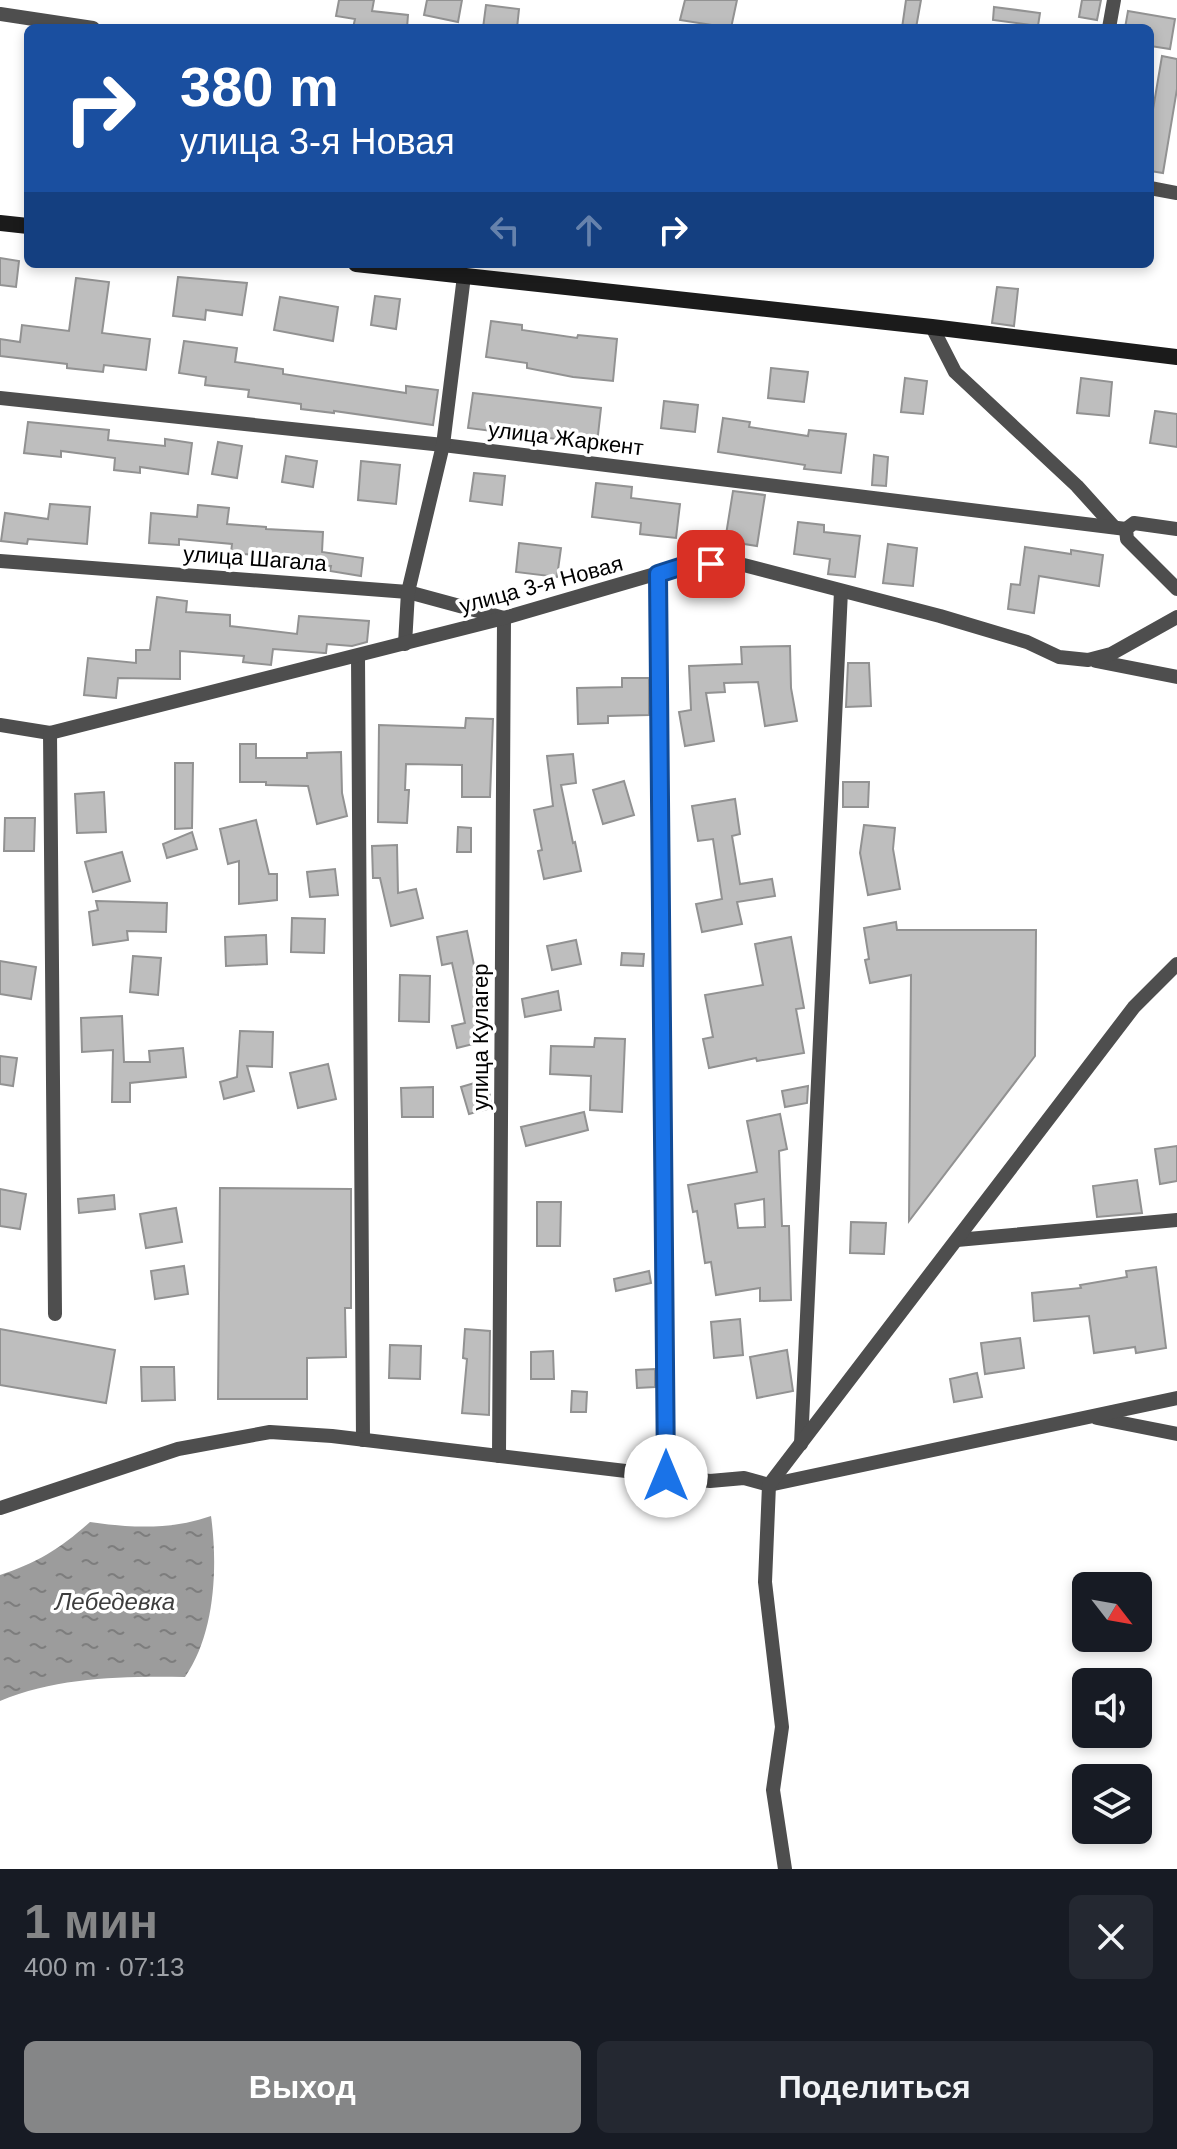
<!DOCTYPE html>
<html lang="ru">
<meta charset="utf-8">
<style>
body{margin:0;font-family:Helvetica,sans-serif;background:#242831;color:#f1f3f6;height:100vh;display:flex;flex-direction:column;font-size:30px;white-space:nowrap}
*{box-sizing:border-box;margin:0}
p{font-size:26px;color:#9ea1a6}
.icon{flex:none;width:44px;height:44px;fill:none;stroke:currentColor;stroke-width:2;stroke-linecap:round;stroke-linejoin:round}
.map{position:relative;height:1869px;overflow:hidden}
.sheet{display:flex;flex-direction:column;background:#171b24;flex:1}
.sheet>*{flex:none}
.top-card{position:absolute;left:24px;top:24px;width:1130px;height:244px;border-radius:12px;box-shadow:0 4px 12px #0003;background:#1a4fa0;color:#fff;overflow:hidden}
.needle{width:52px;rotate:121deg}
.controls{position:absolute;left:1072px;top:1572px;display:grid;gap:16px}
.controls a{display:grid;place-items:center;width:80px;height:80px;border-radius:12px;background:#171b24;box-shadow:0 4px 12px #0003;font-size:40px}
.pin{position:absolute;display:grid;place-items:center;width:68px;height:68px;color:#fff;margin:-34px;border-radius:16px;box-shadow:0 4px 12px #0006}
.me{position:absolute;width:88px;margin:-44px;rotate:0deg;stroke-linejoin:round;filter:drop-shadow(0 0 6px #0008)}
.turn{display:flex;align-items:center;gap:28px;height:168px;padding:0 24px;font-size:36px}
.turn .icon{width:104px;height:104px;stroke-width:2.5}
.turn b{display:block;font-size:56px;line-height:68px}
.lanes{display:flex;align-items:center;height:76px;padding:0 24px;background:#0003;justify-content:center;gap:40px;direction:ltr}
.lanes .off{opacity:.35}
.round{display:grid;place-items:center;flex:none;width:84px;height:84px;border-radius:12px;background:#242831}
.headline{display:flex;align-items:center;justify-content:space-between;height:136px;padding:0 24px}
h1{font-size:48px;font-weight:700;line-height:60px;color:#858687}
.primary-button{display:flex;gap:16px;margin-top:auto;padding:16px 24px}
.primary-button a{flex:1;height:92px;border-radius:12px;background:#858687;color:#fff;font-size:32px;font-weight:700;line-height:92px;text-align:center}
.primary-button a+a{background:#242831;color:#f1f3f6}
.map>svg:first-child{display:block}
</style>
<div class="map">
<svg width="1177" height="1869" viewBox="0 0 1177 1869">
<defs>
<pattern id="water-ripples" width="26" height="14" patternUnits="userSpaceOnUse" patternTransform="scale(2)"><rect width="26" height="14" fill="#9c9c9c"/><path d="M2 4q2-2 4 0t4 0M15 11q2-2 4 0t4 0" fill="none" stroke="#7d7d7d"/></pattern>
</defs>
<rect width="100%" height="100%" fill="#fff"/>
<path fill="url(#water-ripples)" d="M211 1516C218 1567 215 1634 185 1677 122 1676 58 1677 0 1701V1575C37 1563 61 1548 90 1522 131 1528 172 1530 211 1516Z"/>
<g fill="#bebebe" stroke="#929292" stroke-width="2" fill-rule="evenodd">
<path d="M339 0H374L372 11 408 15 407 28H353L355 19 336 16Z"/>
<path d="M427 0H462L458 22 424 15Z"/>
<path d="M685 0H737L731 28 680 20Z"/>
<path d="M906 0H921L916 28H902Z"/>
<path d="M1082 0H1101L1097 20 1079 17Z"/>
<path d="M486 5 519 9 517 28H483Z"/>
<path d="M994 7 1040 13 1038 26 993 20Z"/>
<path d="M1128 11 1175 19 1170 49 1150 46V28H1125Z"/>
<path d="M1162 56 1177 59V89L1163 173 1150 171V127Z"/>
<path d="M0 258 19 261 16 287 0 285Z"/>
<path d="M178 277 247 283 242 315 206 310 205 320 173 316Z"/>
<path d="M76 278 109 282 102 333 150 339 146 370 104 365 103 372 67 368V364L0 356V339L20 342 22 325 69 331Z"/>
<path d="M997 287 1018 289 1014 326 992 323Z"/>
<path d="M375 296 400 299 396 329 371 325Z"/>
<path d="M280 297 338 307 333 341 274 330Z"/>
<path d="M491 321 522 325V330L577 338 578 335 617 339 613 381 573 377 527 368V363L486 357Z"/>
<path d="M184 341 237 348 235 362 283 369V374L406 393V386L438 390 433 425 334 411V413L301 409V404L248 397 249 390 205 385 206 377 179 373Z"/>
<path d="M771 368 808 372 804 402 768 398Z"/>
<path d="M905 378 927 381 923 414 901 412Z"/>
<path d="M1081 378 1112 382 1109 416 1077 413Z"/>
<path d="M473 393 601 408 597 444 468 428Z"/>
<path d="M664 401 698 405 695 432 661 428Z"/>
<path d="M1155 411 1177 414V447L1150 443Z"/>
<path d="M723 418 750 422 749 427 808 436 809 430 846 434 841 473 804 469 805 465 718 452Z"/>
<path d="M28 422 109 430 108 440 165 446V439L192 443 188 474 140 467V473L114 470 115 458 61 451V457L24 453Z"/>
<path d="M218 442 242 446 237 478 212 474Z"/>
<path d="M874 455 888 457 886 486 872 485Z"/>
<path d="M286 456 317 461 313 487 282 482Z"/>
<path d="M361 461 400 465 396 504 358 500Z"/>
<path d="M474 473 505 476 502 505 470 501Z"/>
<path d="M596 483 632 487 631 498 680 504 676 538 640 534 641 523 592 517Z"/>
<path d="M733 491 765 495 757 546 725 541Z"/>
<path d="M50 504 90 507 87 544 28 539 27 544 1 541 5 513 48 519Z"/>
<path d="M198 505 229 508 227 524 266 527V529L323 532 322 552 363 558 361 576 330 571 331 566 278 564 279 557 231 553 232 544 179 539V545L149 543 151 513 197 517Z"/>
<path d="M798 522 824 525V532L860 536 855 577 828 574 830 559 794 554Z"/>
<path d="M519 543 561 548 557 577 516 572Z"/>
<path d="M888 544 917 548 913 586 883 583Z"/>
<path d="M1025 547 1071 554V550L1103 555 1099 586 1039 576 1034 613 1008 609 1011 584 1020 585Z"/>
<path d="M157 597 187 601 186 612 230 615V626L297 634 299 616 369 621 367 642 352 646 327 644 326 653H324L273 649 271 665 243 662 244 656 180 651V679L118 678 116 698 84 695 88 658 136 663V650H150Z"/>
<path d="M790 646 791 688 797 721 765 726 758 682 724 683 725 692 706 693 714 741 685 746 679 712 691 710 689 666 742 664 741 647Z"/>
<path d="M848 663H869L871 706 846 707Z"/>
<path d="M622 678H649V715L608 716V723L578 724 577 688 622 687Z"/>
<path d="M466 718 493 719 490 797H462V765L406 764 405 790H409L407 823 378 822 379 725 465 728Z"/>
<path d="M240 744H256V758H307V753L341 752 342 793 347 816 317 824 308 786 266 785V782H240Z"/>
<path d="M573 754 576 783 561 785 573 843 575 842 581 871 544 879 538 851 542 850 534 810 553 806 547 756Z"/>
<path d="M175 763H193L192 828 175 829Z"/>
<path d="M624 781 634 815 603 824 593 790Z"/>
<path d="M843 782H869L868 807H843Z"/>
<path d="M104 792 106 832 77 833 75 794Z"/>
<path d="M735 799 740 834 732 836 740 884 772 879 775 896 737 902 742 924 702 932 696 904 722 899 713 839 698 841 692 806Z"/>
<path d="M5 818H35L34 851H4Z"/>
<path d="M256 820 269 874H277V900L239 904V861L228 864 220 829Z"/>
<path d="M864 825 895 828 893 849 900 889 868 895 860 853Z"/>
<path d="M458 827 471 828V852H457Z"/>
<path d="M192 832 197 849 167 858 163 844Z"/>
<path d="M397 845 398 893 416 889 423 918 391 926 380 878H373L372 846Z"/>
<path d="M122 852 130 881 93 892 85 862Z"/>
<path d="M335 869 338 895 310 897 307 872Z"/>
<path d="M96 901 167 903 166 932 127 931 128 940 93 945 89 912 98 910Z"/>
<path d="M292 918 325 919 324 953 291 952Z"/>
<path d="M896 922 897 930H1036L1035 1056 909 1221 911 975 870 983 865 960 869 959 864 928Z"/>
<path d="M467 931 477 980 484 978 489 1002 481 1004 489 1040 457 1048 452 1026 465 1023 452 963 442 965 437 937Z"/>
<path d="M266 935 267 964 226 966 225 937Z"/>
<path d="M791 937 804 1008 796 1009 804 1053 757 1061 756 1058 709 1068 703 1039 713 1037 705 995 763 985 755 944Z"/>
<path d="M576 940 581 964 552 970 547 946Z"/>
<path d="M622 953 644 954 643 966 621 965Z"/>
<path d="M133 956 161 958 158 995 130 992Z"/>
<path d="M0 961 36 967 31 999 0 994Z"/>
<path d="M400 975 430 976 429 1022 399 1021Z"/>
<path d="M558 991 561 1010 525 1017 522 999Z"/>
<path d="M122 1016 124 1062H150L149 1051 183 1048 186 1077 130 1083V1102H112L113 1050 82 1052 81 1018Z"/>
<path d="M240 1031 273 1032 272 1067 247 1066 254 1091 224 1099 220 1082 237 1077Z"/>
<path d="M595 1038 625 1039 622 1112 590 1110 591 1076 550 1074 551 1046 594 1047Z"/>
<path d="M0 1056 17 1058 13 1086 0 1084Z"/>
<path d="M328 1064 336 1099 298 1108 290 1073Z"/>
<path d="M488 1079 491 1108 469 1114 461 1087Z"/>
<path d="M808 1086 807 1103 785 1107 782 1091Z"/>
<path d="M433 1087V1117H402L401 1088Z"/>
<path d="M584 1112 588 1130 526 1146 521 1127Z"/>
<path d="M780 1114 787 1149 779 1151 782 1226H789L791 1300 760 1301V1288L716 1295 711 1262 705 1263 697 1211 693 1212 688 1185 757 1172 747 1121ZM764 1199 765 1227 738 1228 735 1204Z"/>
<path d="M1177 1146V1181L1160 1184 1155 1149Z"/>
<path d="M1137 1180 1142 1213 1097 1217 1093 1186Z"/>
<path d="M220 1188 351 1189V1308H345L346 1357 307 1358V1399H218Z"/>
<path d="M0 1189 26 1194 20 1229 0 1226Z"/>
<path d="M114 1195 115 1209 79 1213 78 1199Z"/>
<path d="M537 1202H561L560 1246H537Z"/>
<path d="M176 1208 182 1242 146 1248 140 1214Z"/>
<path d="M851 1222 886 1223 884 1254 850 1253Z"/>
<path d="M184 1266 188 1294 155 1299 151 1271Z"/>
<path d="M1156 1267 1166 1348 1136 1353 1135 1347 1094 1353 1089 1316 1034 1321 1032 1293 1081 1288 1080 1285 1127 1277 1126 1271Z"/>
<path d="M649 1271 651 1283 616 1291 614 1279Z"/>
<path d="M740 1319 743 1355 714 1358 711 1322Z"/>
<path d="M0 1329 115 1350 106 1403 0 1385Z"/>
<path d="M465 1329 490 1331 489 1415 462 1413 467 1359 463 1358Z"/>
<path d="M1020 1338 1024 1368 985 1374 981 1343Z"/>
<path d="M390 1345 421 1346 420 1379 389 1378Z"/>
<path d="M787 1350 793 1391 757 1398 750 1357Z"/>
<path d="M553 1351 554 1379H531V1352Z"/>
<path d="M141 1367H174L175 1400 142 1401Z"/>
<path d="M655 1369V1387L637 1388 636 1370Z"/>
<path d="M977 1373 982 1397 954 1402 950 1379Z"/>
<path d="M572 1391 587 1392 586 1412H571Z"/>
</g>
<g fill="none" stroke-linecap="round" stroke-linejoin="round">
<g stroke="#4e4e4e" stroke-width="14">
<path d="M0 14 93 28"/>
<path d="M1109 28 1114 0"/>
<path d="M1150 188 1177 193"/>
<path d="M932 327 955 372 1077 486 1114 527"/>
<path d="M0 398 443 445 1126 529"/>
<path d="M1177 529 1134 523 1126 529 1127 539 1177 589"/>
<path d="M0 561 408 592 504 618 499 1456"/>
<path d="M658 574 666 1476"/>
<path d="M405 644 408 592 443 445 464 276"/>
<path d="M358 656 363 1440"/>
<path d="M1096 661 1177 677"/>
<path d="M0 725 50 733 504 618 686 565 736 563 940 616 1027 642 1059 657 1088 660 1111 654 1177 617"/>
<path d="M50 733 55 1314"/>
<path d="M957 1240 1177 1220"/>
<path d="M1097 1418 1177 1434"/>
<path d="M801 1444 841 591"/>
<path d="M0 1508 178 1449 270 1432 332 1436 710 1481 744 1478 769 1485 1177 1398"/>
<path d="M785 1869 773 1790 782 1727 765 1582 769 1485 1134 1007 1177 964"/>
</g>
<g stroke="#1b1b1b" stroke-width="16">
<path d="M0 223 28 226"/>
<path d="M356 264 932 327 1177 357"/>
</g>
</g>
<g fill="none" stroke-linecap="round" stroke-linejoin="round">
<g stroke="#114b97" stroke-width="20">
<path id="route" d="M666 1476 658 574 686 565 711 564"/>
</g>
<use href="#route" stroke="#1a73e8" stroke-width="14"/>
</g>
<g text-anchor="middle" stroke-width="7" stroke-linejoin="round" paint-order="stroke">
<g font-size="22" fill="#000" stroke="#fff">
<text transform="translate(566 438) rotate(7)" y="8">улица Жаркент</text>
<text transform="translate(255 558) rotate(4)" y="8">улица Шагала</text>
<text transform="translate(541 584) rotate(-15)" y="8">улица 3-я Новая</text>
<text transform="translate(480 1037) rotate(-90)" y="8">улица Кулагер</text>
</g>
<g font-size="24" font-style="italic" fill="#3d3d3d" stroke="#fff">
<text x="115" y="1610">Лебедевка</text>
</g>
</g>
</svg>
<div class="controls">
<a><svg class="needle" viewBox="-14 -14 28 28"><path d="M0-13l5 13h-10z" fill="#e53935"/><path d="M0 13l5-13h-10z" fill="#9ea1a6"/></svg></a>
<a><svg class="icon" aria-label="sound" viewBox="0 0 24 24"><path d="M4 9h4l5-4v14l-5-4H4zM17 9q2 3 0 6"/></svg></a>
<a><svg class="icon" aria-label="layers" viewBox="0 0 24 24"><path d="M12 4l9 5-9 5-9-5zM3 14l9 5 9-5"/></svg></a>
</div>
<div class="pin" style="left:711px;top:564px;background:#d93025"><svg class="icon" aria-label="arrive" viewBox="0 0 24 24"><path d="M6 21V4h12l-3 4 3 4H6"/></svg></div>
<svg class="me" style="left:666px;top:1476px" viewBox="-20 -20 40 40"><circle r="19" fill="#fff"/><path d="M0-13L10 11 0 6-10 11z" fill="#1a73e8"/></svg>
<div class="top-card">
<div class="turn"><svg class="icon" aria-label="right" viewBox="0 0 24 24"><path d="M7 20v-9h11M14 6l5 5-5 5"/></svg><div><b>380 m</b>улица 3-я Новая</div></div>
<div class="lanes"><svg class="icon off" aria-label="left" viewBox="0 0 24 24"><path d="M17 20v-9H6M10 6l-5 5 5 5"/></svg><svg class="icon off" aria-label="ahead" viewBox="0 0 24 24"><path d="M12 20V5M6 11l6-6 6 6"/></svg><svg class="icon" aria-label="right" viewBox="0 0 24 24"><path d="M7 20v-9h11M14 6l5 5-5 5"/></svg></div>
</div>
</div>
<section class="sheet">
<div class="headline"><div><h1>1 мин</h1><p>400 m · 07:13</p></div><a class="round"><svg class="icon" aria-label="close" viewBox="0 0 24 24"><path d="M6 6l12 12M18 6L6 18"/></svg></a></div>
<div class="primary-button"><a>Выход</a><a>Поделиться</a></div>
</section>
